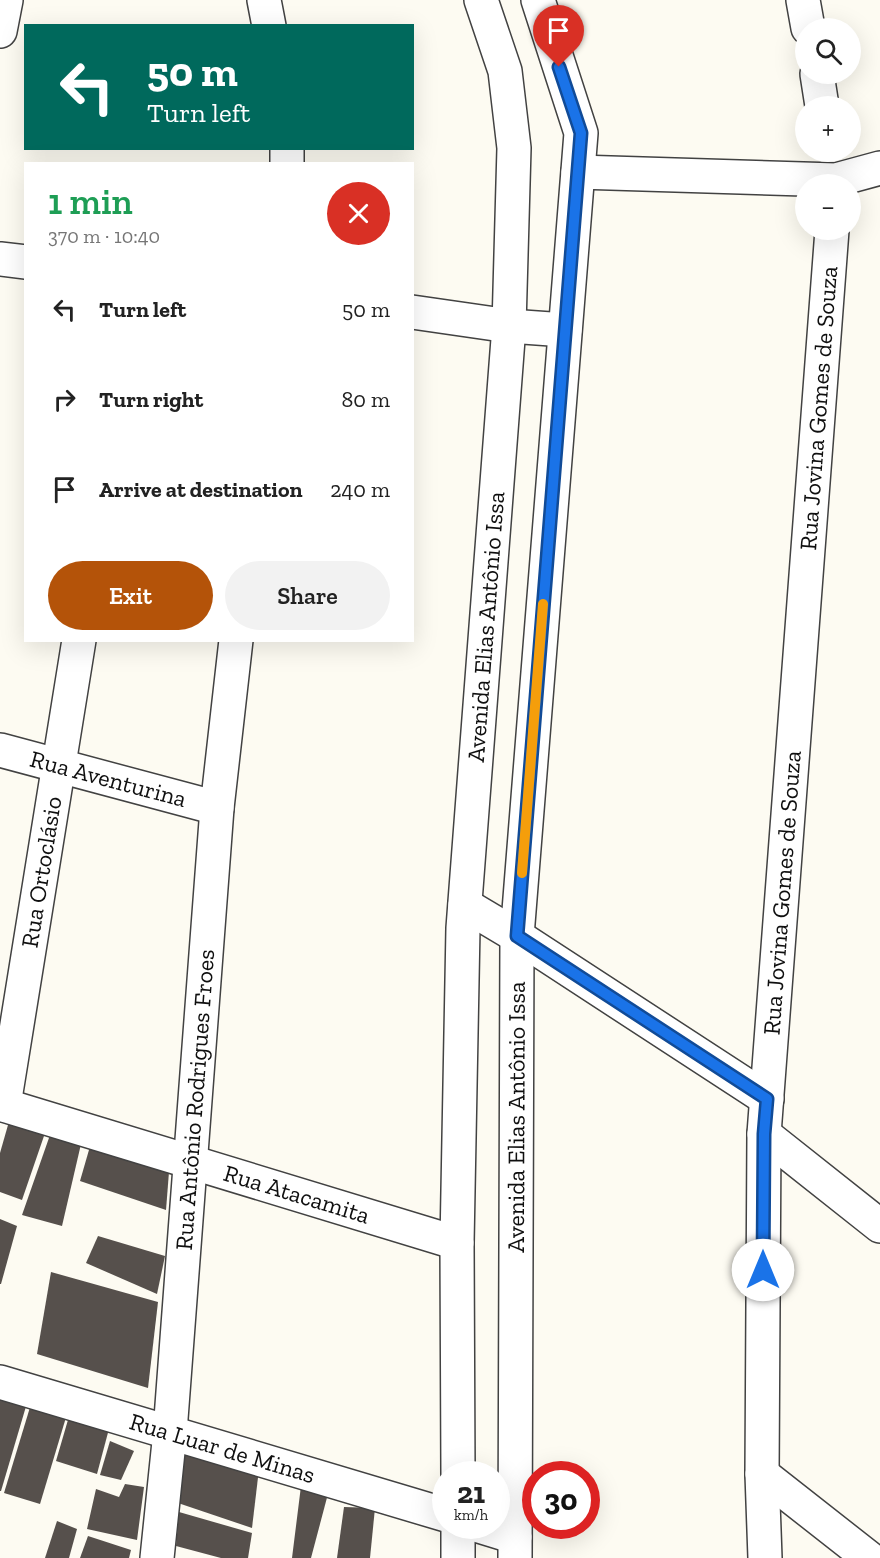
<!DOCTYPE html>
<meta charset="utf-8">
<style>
body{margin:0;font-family:"Zilla Slab",serif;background:#f2f2f2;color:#222;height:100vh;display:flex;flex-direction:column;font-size:22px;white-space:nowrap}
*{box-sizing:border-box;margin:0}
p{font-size:20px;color:#767676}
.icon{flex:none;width:33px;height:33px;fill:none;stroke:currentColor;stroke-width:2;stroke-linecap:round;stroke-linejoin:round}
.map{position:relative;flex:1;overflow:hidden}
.drawer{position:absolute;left:24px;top:162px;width:390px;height:480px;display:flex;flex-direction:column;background:#fff;border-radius:0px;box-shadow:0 6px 24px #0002}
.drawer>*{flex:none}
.hud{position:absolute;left:24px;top:24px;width:390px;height:126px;border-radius:0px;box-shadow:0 6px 24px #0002;background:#00695c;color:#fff;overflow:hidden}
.controls{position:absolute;left:795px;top:18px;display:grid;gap:12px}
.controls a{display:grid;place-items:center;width:66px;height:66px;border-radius:50%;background:#fff;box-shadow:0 6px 24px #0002;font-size:30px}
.speed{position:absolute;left:432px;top:1461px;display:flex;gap:12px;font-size:30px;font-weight:700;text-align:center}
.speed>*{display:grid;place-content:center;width:78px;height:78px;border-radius:50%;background:#fff;box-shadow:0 6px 24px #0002;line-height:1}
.speed small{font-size:15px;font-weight:400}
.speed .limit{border:9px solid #d22;background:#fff;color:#111}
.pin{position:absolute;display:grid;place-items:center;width:51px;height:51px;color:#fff;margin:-62px -26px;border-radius:50% 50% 50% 0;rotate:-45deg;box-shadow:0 0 6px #0007}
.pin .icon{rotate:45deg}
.me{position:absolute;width:66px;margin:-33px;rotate:0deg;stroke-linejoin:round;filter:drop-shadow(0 0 4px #0008)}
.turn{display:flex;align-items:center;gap:21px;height:126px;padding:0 24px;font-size:27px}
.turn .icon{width:78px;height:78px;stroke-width:2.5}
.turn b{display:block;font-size:42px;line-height:51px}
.round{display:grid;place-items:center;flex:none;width:63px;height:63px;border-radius:32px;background:#f2f2f2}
.summary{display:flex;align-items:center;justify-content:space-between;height:102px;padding:0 24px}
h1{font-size:36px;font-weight:600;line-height:45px;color:#1e9e55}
.button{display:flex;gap:12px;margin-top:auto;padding:12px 24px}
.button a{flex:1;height:69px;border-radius:36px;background:#b45309;color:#fff;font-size:24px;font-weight:600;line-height:69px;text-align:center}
.button a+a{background:#f2f2f2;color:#222}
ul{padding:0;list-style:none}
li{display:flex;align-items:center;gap:18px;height:90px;padding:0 24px}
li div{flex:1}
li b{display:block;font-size:22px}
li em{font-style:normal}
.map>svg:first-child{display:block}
</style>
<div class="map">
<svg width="880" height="1558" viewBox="0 0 880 1558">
<rect width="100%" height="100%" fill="#fdfbf2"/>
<g fill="#56504c">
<path d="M10 1118 45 1133 22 1200 0 1192V1153Z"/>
<path d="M50 1135 81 1144 62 1226 22 1215Z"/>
<path d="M93 1136 170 1159 166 1210 80 1181Z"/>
<path d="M0 1219 17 1226 1 1284H0Z"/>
<path d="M98 1236 165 1256 157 1294 86 1263Z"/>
<path d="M51 1272 158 1302 148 1388 37 1354Z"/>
<path d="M0 1395 27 1403 1 1491H0Z"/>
<path d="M31 1404 67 1414 40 1504 4 1493Z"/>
<path d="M70 1413 110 1425 97 1474 56 1461Z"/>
<path d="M110 1441 134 1451 121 1480 100 1475Z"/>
<path d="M181 1448 259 1469 252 1528 178 1503Z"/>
<path d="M125 1484 144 1487 137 1540 87 1529 96 1489 119 1497Z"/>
<path d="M301 1486 329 1490 311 1558H292Z"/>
<path d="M344 1507 375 1508 370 1558H337Z"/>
<path d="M179 1512 252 1533 248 1558H221L176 1546Z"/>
<path d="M57 1521 77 1529 69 1558H45Z"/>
<path d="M88 1536 131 1550 129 1558H80Z"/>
</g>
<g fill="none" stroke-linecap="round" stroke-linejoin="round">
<g stroke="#424242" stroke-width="36">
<g id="minor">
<path d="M264 0 269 26"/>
<path d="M803 0 808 28"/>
<path d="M0 31 6 0"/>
<path d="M817 74 822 106"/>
<path d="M287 164V148"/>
<path d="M578 172 836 180 880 168"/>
<path d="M0 259 26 262"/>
<path d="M412 312 509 326 565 330"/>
<path id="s1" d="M0 750 217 808"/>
<path d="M465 905 517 936 767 1099"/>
<path id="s2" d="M0 1104 457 1243"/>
<path id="s3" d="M4 1105 79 640"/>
<path d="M764 1134 880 1226"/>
<path id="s4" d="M0 1382 446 1515"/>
<path id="s5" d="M458 1474 457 1243 463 928 509 326 514 148 505 71 481 0"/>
<path d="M762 1474 869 1558"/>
<path d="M458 1526V1558"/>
<path d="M479 1526 515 1537"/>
<path id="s6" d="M157 1558 170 1432 217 808 236 640"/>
<path id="s7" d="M515 1558 517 936 581 133 538 0"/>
<path id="s8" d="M765 1558 762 1474 764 1134 832 230"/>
</g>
</g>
<use href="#minor" stroke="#fff" stroke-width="33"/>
</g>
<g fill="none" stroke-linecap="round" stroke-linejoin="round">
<g stroke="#114b97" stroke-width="15">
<path id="route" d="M559 67 581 133 517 936 767 1099 764 1134 763 1270"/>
</g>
<use href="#route" stroke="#1a73e8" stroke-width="10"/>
<path stroke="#f59e0b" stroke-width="10" d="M522 873 543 604"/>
</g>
<g text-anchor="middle" stroke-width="6" stroke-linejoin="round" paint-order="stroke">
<g font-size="24" fill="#0f0f0f" stroke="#fff">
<text dy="8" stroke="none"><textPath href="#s8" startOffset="1152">Rua Jovina Gomes de Souza</textPath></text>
<text dy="8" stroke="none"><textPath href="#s5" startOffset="848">Avenida Elias Antônio Issa</textPath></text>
<text dy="8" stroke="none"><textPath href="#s1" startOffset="112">Rua Aventurina</textPath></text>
<text dy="8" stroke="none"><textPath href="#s3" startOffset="236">Rua Ortoclásio</textPath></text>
<text dy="8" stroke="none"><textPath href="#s8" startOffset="666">Rua Jovina Gomes de Souza</textPath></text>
<text dy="8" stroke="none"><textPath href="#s6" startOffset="460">Rua Antônio Rodrigues Froes</textPath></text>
<text dy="8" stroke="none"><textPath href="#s7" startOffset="441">Avenida Elias Antônio Issa</textPath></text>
<text dy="8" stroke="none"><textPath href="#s2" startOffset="310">Rua Atacamita</textPath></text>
<text dy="8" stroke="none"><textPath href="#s4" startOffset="232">Rua Luar de Minas</textPath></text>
</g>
</g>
</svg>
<div class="controls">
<a><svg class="icon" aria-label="search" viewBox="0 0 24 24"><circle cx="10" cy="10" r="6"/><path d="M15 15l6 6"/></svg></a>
<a>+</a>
<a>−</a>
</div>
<div class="speed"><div>21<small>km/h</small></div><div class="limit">30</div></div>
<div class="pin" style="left:559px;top:67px;background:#d93025"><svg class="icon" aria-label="arrive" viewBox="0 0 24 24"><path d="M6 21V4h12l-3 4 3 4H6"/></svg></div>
<svg class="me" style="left:763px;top:1270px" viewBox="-20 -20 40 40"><circle r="19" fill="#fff"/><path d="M0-13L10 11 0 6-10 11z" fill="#1a73e8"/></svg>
<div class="hud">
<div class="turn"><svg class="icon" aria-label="left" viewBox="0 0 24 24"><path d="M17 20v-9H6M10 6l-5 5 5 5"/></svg><div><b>50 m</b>Turn left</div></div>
</div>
<section class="drawer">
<div class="summary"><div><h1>1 min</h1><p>370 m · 10:40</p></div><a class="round" style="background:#d93025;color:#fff"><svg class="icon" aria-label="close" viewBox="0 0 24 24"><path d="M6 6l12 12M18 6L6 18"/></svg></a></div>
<ul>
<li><svg class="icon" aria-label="left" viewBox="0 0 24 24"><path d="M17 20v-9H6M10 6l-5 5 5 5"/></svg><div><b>Turn left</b></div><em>50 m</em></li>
<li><svg class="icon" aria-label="right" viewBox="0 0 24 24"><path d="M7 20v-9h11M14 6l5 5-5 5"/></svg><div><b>Turn right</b></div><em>80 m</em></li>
<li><svg class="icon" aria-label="arrive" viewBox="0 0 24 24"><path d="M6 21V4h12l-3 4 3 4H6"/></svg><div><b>Arrive at destination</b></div><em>240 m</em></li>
</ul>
<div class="button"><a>Exit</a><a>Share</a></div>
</section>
</div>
